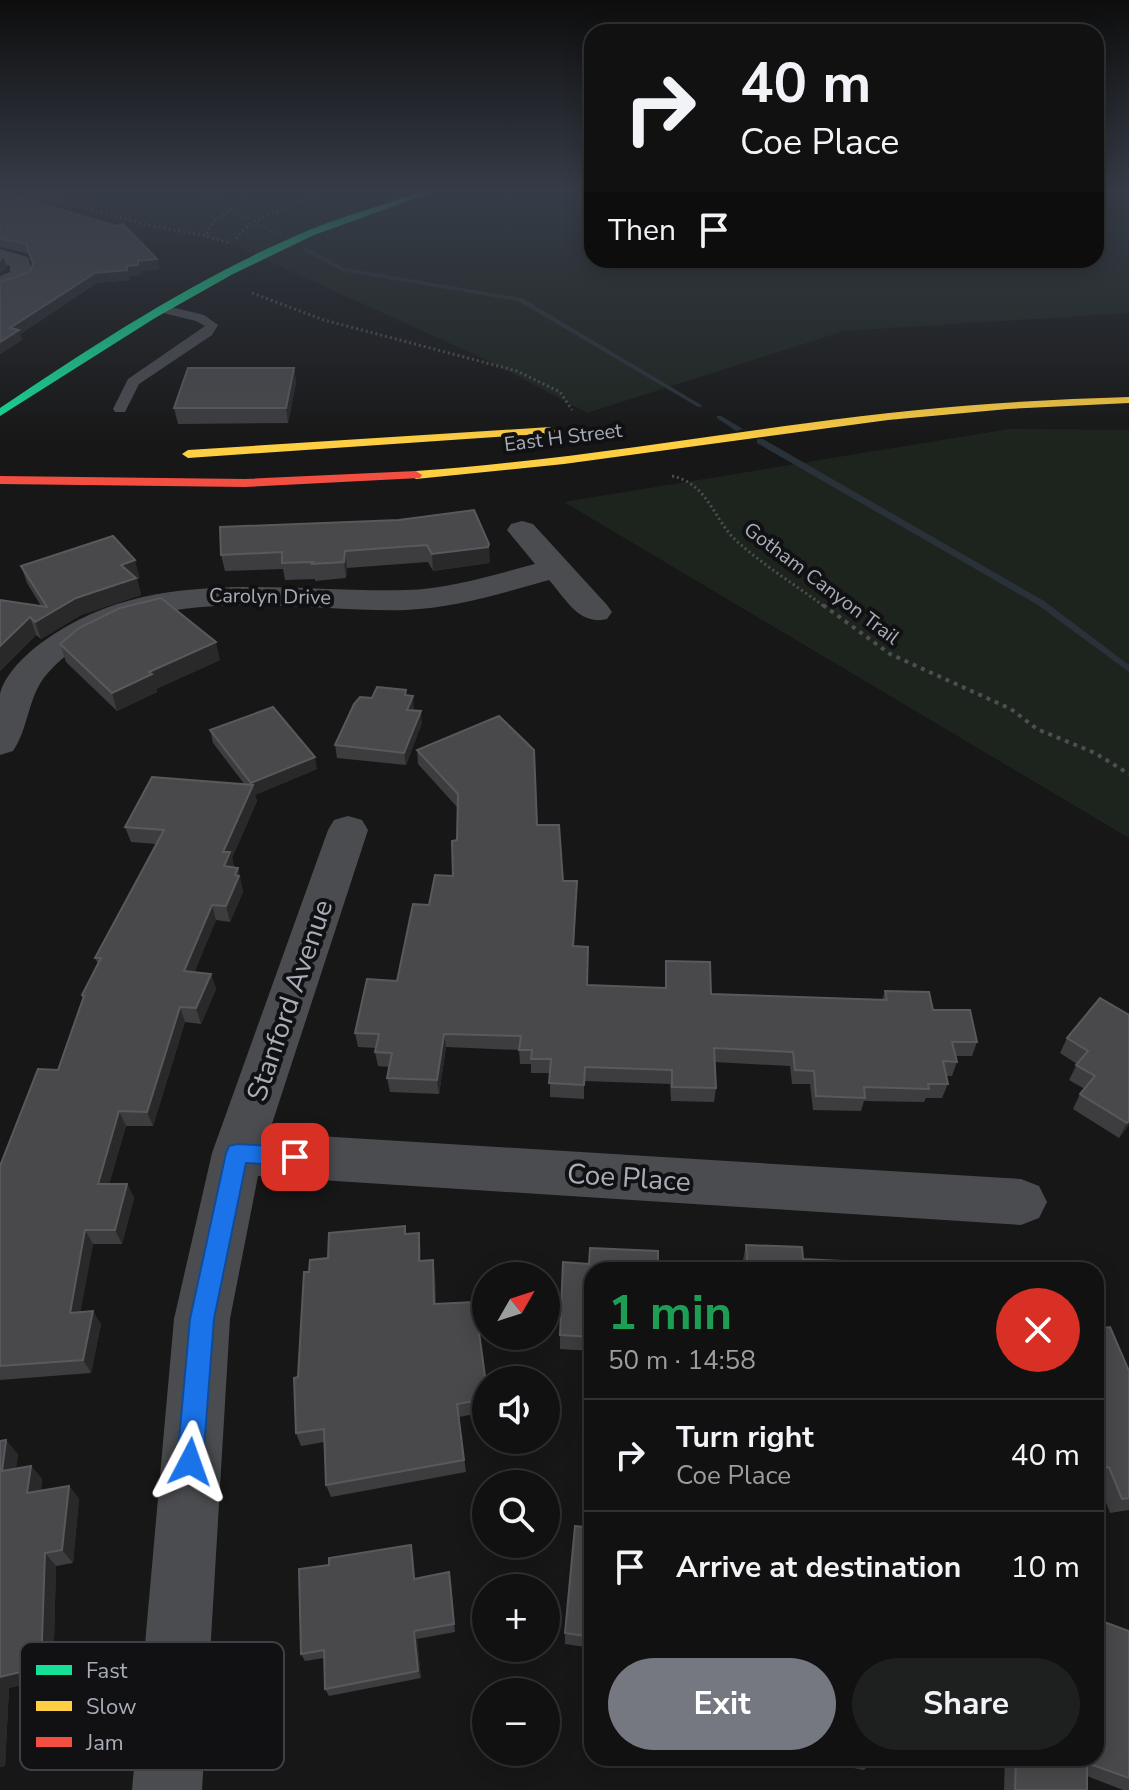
<!DOCTYPE html>
<meta charset="utf-8">
<style>
body{margin:0;font-family:"Nunito Sans",sans-serif;background:#1e1f1f;color:#f1f3f6;height:100vh;display:flex;flex-direction:column;font-size:30px;white-space:nowrap}
*{box-sizing:border-box;margin:0}
p{font-size:26px;color:#9c9d9f}
.icon{flex:none;width:44px;height:44px;fill:none;stroke:currentColor;stroke-width:2;stroke-linecap:round;stroke-linejoin:round}
.map{position:relative;flex:1;overflow:hidden}
.drawer{position:absolute;left:584px;top:1262px;width:520px;height:504px;display:flex;flex-direction:column;background:#111;border-radius:24px;box-shadow:0 4px 20px #0003,0 0 0 2px #303131}
.drawer>*{flex:none}
.hud{position:absolute;left:584px;top:24px;width:520px;height:244px;border-radius:24px;box-shadow:0 4px 20px #0003,0 0 0 2px #303131;background:#111;color:#f1f3f6;overflow:hidden}
.needle{width:52px;rotate:51deg}
.fabs{position:absolute;left:472px;top:1262px;display:grid;gap:16px}
.fabs a{display:grid;place-items:center;width:88px;height:88px;border-radius:50%;background:#111;box-shadow:0 4px 20px #0003,0 0 0 2px #303131;font-size:40px}
.pin{position:absolute;display:grid;place-items:center;width:68px;height:68px;color:#fff;margin:-34px;border-radius:16px;box-shadow:0 4px 12px #0006}
.me{position:absolute;width:88px;margin:-44px;rotate:4deg;stroke-linejoin:round;filter:drop-shadow(0 0 6px #0008)}
.turn{display:flex;align-items:center;gap:28px;height:168px;padding:0 24px;font-size:36px}
.turn .icon{width:104px;height:104px;stroke-width:2.5}
.turn b{display:block;font-size:56px;line-height:68px}
.then{display:flex;align-items:center;height:76px;padding:0 24px;background:#0003;gap:16px;font-size:30px}
.round{display:grid;place-items:center;flex:none;width:84px;height:84px;border-radius:42px;background:#1e1f1f}
.head{display:flex;align-items:center;justify-content:space-between;height:136px;padding:0 24px}
h1{font-size:48px;font-weight:700;line-height:60px;color:#1e9e55}
.cta{display:flex;gap:16px;margin-top:auto;padding:16px 24px}
.cta a{flex:1;height:92px;border-radius:48px;background:#757880;color:#fff;font-size:32px;font-weight:700;line-height:92px;text-align:center}
.cta a+a{background:#1e1f1f;color:#f1f3f6}
ul{padding:0;list-style:none}
li{display:flex;align-items:center;gap:24px;height:112px;padding:0 24px;border-top:2px solid #303131}
li div{flex:1}
li b{display:block;font-size:30px}
li em{font-style:normal}
.map>svg:first-child{display:block}
</style>
<div class="map">
<svg width="1129" height="1790" viewBox="0 0 1129 1790">
<rect width="100%" height="100%" fill="#171717"/>
<g fill="#1d241e">
<path d="M38 193H592V260H1096V218L1129 225V313L844 331 587 413 489 361 228 243Z"/>
<path d="M1009 429 1129 430V838L564 502Z"/>
</g>
<g fill="none" stroke-linecap="round" stroke-linejoin="round">
<g fill="#2a3239" fill-rule="evenodd">
<path d="M201 193H207L253 219 248 220Z"/>
<path d="M255 222H259L282 235 277 236 255 224Z"/>
<path d="M303 248H307L344 268 522 298 703 406 698 407 518 301 342 271 303 250Z"/>
<path d="M717 416H721L743 429 736 431 717 418Z"/>
<path d="M757 439H763L1044 601 1129 665V672L1038 605 757 443Z"/>
</g>
<g stroke="#4d4e52" stroke-width="3" stroke-dasharray="2 3" stroke-linecap="butt">
<path d="M28 193 152 226 206 236"/>
<path d="M236 239C255 211 292 210 318 193"/>
<path d="M228 243 206 236C213 212 237 213 246 193"/>
<path d="M252 293 324 320 517 371 560 392 572 410"/>
<path d="M672 476C710 484 713 522 740 544 766 567 797 586 825 607"/>
</g>
<path stroke="#4d4e52" stroke-width="4" stroke-dasharray="4 5" stroke-linecap="butt" d="M823 605 890 654 1011 709 1037 729 1095 753 1129 774"/>
<path fill="#4b4c50" fill-rule="evenodd" d="M163 305 204 315 218 325 212 335 139 384 125 412H115L113 409 128 379 205 326 196 321 159 312 157 309Z"/>
<g fill="#4b4c50" fill-rule="evenodd">
<path d="M0 249 28 257 33 275 30 280 0 291V276L10 272V266L0 263Z"/>
<path d="M522 521 533 524 607 605 612 612 607 619C579 626 566 599 549 580 503 593 455 608 406 610 291 613 136 575 47 674 28 695 29 728 13 751L0 755C0 736 0 713 0 694 4 675 26 654 41 643 148 563 282 593 405 590 450 589 492 575 535 564L507 530 511 524Z"/>
<path d="M348 816 362 820 368 830 269 1133 1021 1179 1039 1186 1047 1202 1039 1218 1021 1225 258 1176 230 1319 202 1790H132L174 1319 212 1153 328 830 334 820Z"/>
</g>
<path fill="#16e098" fill-rule="evenodd" d="M417 193H430L314 235 233 274 155 318 0 416V408C98 342 198 277 307 231 343 216 381 206 417 193Z"/>
<g fill="#ffcf43" fill-rule="evenodd">
<path d="M1129 397V403L1008 409 888 420 564 464 416 479 410 475 416 471C548 462 677 440 808 423 915 408 1022 400 1129 397Z"/>
<path d="M550 427 556 431 554 433 188 458 182 454 188 450Z"/>
</g>
<path fill="#f24e42" fill-rule="evenodd" d="M416 471 422 475 420 478 245 487 0 484V476L245 479Z"/>
</g>
<g fill="#3d3d3f">
<path d="M0 193 157 259 160 269 141 271V275L129 276 130 280 97 283 20 334 22 340 0 354V282L30 272 33 265 29 254 0 247Z"/>
<path d="M294 368 296 383 288 423 178 424 174 408Z"/>
<path d="M399 520 490 561 489 563 433 571 428 562 347 568 346 578 315 581V579L285 580 283 569 225 571 221 555Z"/>
<path d="M21 566 140 578 137 579 141 595 81 615 41 639 36 635 0 671V600L41 606 27 583Z"/>
<path d="M60 644 220 660 156 689 157 692 117 711 66 662Z"/>
<path d="M407 696 414 709 413 710 422 723 406 765 337 758 335 745 372 698Z"/>
<path d="M210 730 317 769 255 795 257 801 232 858 234 867 238 868 243 892 230 922 216 920 194 972 211 974 216 989 201 1024 185 1022 153 1126H126L109 1184H127L134 1198 122 1244H93L80 1312 101 1324 91 1373 0 1380V1166L58 1070 83 999 82 995 98 964 95 958 156 844 131 842 125 827 245 785 213 743Z"/>
<path d="M417 750 537 825 563 881H577L574 946 587 985 665 988 666 961 711 994 882 1000 885 991 933 1010 977 1042 972 1056H955L957 1062 952 1076H946L948 1084 942 1098H926L924 1102 864 1101 861 1111 813 1110 810 1084H792L790 1066 714 1062 716 1088 714 1102 671 1101 670 1084 584 1081V1099L550 1097V1073H531V1064H520L519 1050 446 1047 439 1094 390 1092 387 1078 389 1067 378 1066 375 1052 376 1048 358 1047 355 1033 397 981 429 905 453 876 457 840V807L418 764Z"/>
<path d="M1100 998 1129 1125 1119 1138 1073 1109 1080 1094 1085 1089 1069 1080 1077 1064 1060 1053 1067 1038Z"/>
<path d="M405 1226 406 1234 421 1248V1261L435 1274 436 1304 486 1384V1412L459 1417 466 1472 331 1497 326 1485 324 1442 301 1446 296 1433 309 1272 328 1258Z"/>
<path d="M746 1245 803 1259 880 1270H744L743 1260Z"/>
<path d="M589 1264 592 1270V1351L560 1349V1335Z"/>
<path d="M1096 1329 1129 1371V1510L1110 1513 1098 1481H1096Z"/>
<path d="M0 1441 18 1454 16 1468 31 1466 42 1479 41 1491 69 1486 79 1499 73 1563 56 1566 53 1677 9 1688 5 1766 0 1767Z"/>
<path d="M592 1528V1648L565 1644V1633Z"/>
<path d="M413 1554 415 1579 451 1581 455 1632 417 1639 421 1678 329 1696 325 1689 324 1658 305 1661 301 1654Z"/>
<path d="M1129 1631V1790H1123L1087 1776V1790H1004L1005 1758H1096Z"/>
<path d="M801 1758H872V1762L864 1770Z"/>
</g>
<g fill="#29292a">
<path d="M4 258 7 268 0 273V261Z"/>
<path d="M157 259 160 269 141 271V275L129 276 130 280 97 283 20 334 22 340 0 354V342L10 328 95 273 127 266 138 261Z"/>
<path d="M294 368 296 383 288 423 286 408Z"/>
<path d="M489 544 490 561 489 563 433 571 432 554Z"/>
<path d="M345 551 347 568 346 578 344 562Z"/>
<path d="M135 560 140 578 137 579 141 595 81 615 41 639 35 622 121 565Z"/>
<path d="M30 617 36 635 0 671V646Z"/>
<path d="M216 642 220 660 156 689 157 692 117 711 112 693 149 672Z"/>
<path d="M413 696 414 709 409 722 407 710Z"/>
<path d="M421 711 422 723 406 765 404 753Z"/>
<path d="M315 757 317 769 255 795 257 801 232 858 234 868 224 866 223 852 252 788 251 783Z"/>
<path d="M238 868 243 892 230 922 226 906Z"/>
<path d="M212 905 216 920 189 986 184 971Z"/>
<path d="M211 974 216 989 201 1024 196 1008Z"/>
<path d="M180 1007 185 1022 153 1126 147 1112Z"/>
<path d="M444 1034 446 1047 439 1094 437 1080Z"/>
<path d="M119 1111 126 1126 105 1199 98 1184Z"/>
<path d="M1129 1121V1125L1119 1138 1127 1123Z"/>
<path d="M127 1184 134 1198 122 1244 115 1230Z"/>
<path d="M85 1230 93 1244 78 1326 70 1313Z"/>
<path d="M419 1233 421 1248V1275L419 1261Z"/>
<path d="M433 1260 435 1274 436 1318 434 1304Z"/>
<path d="M93 1311 101 1324 91 1373 83 1360Z"/>
<path d="M6 1440 18 1454 14 1484 2 1471Z"/>
<path d="M31 1466 42 1479 39 1506 27 1493Z"/>
<path d="M69 1486 79 1499 73 1563 62 1550Z"/>
<path d="M411 1545 413 1554 416 1587 414 1579Z"/>
<path d="M45 1553 56 1566 53 1677 9 1688 5 1766 0 1767V1677Z"/>
<path d="M449 1572 451 1581 455 1632 454 1624Z"/>
<path d="M414 1631 417 1639 421 1678 418 1671Z"/>
</g>
<g fill="#49494c" stroke="#58595d" stroke-width="2">
<path d="M0 193H7L115 226 123 224 157 259 138 261V265L127 266V270L95 273 10 328 19 330 0 342V282L30 272 33 264 26 244 0 238Z"/>
<path d="M188 368H294L286 408H174Z"/>
<path d="M474 510 489 544 488 547 432 554 427 545 345 551 344 562 312 564 313 562 282 563V552L221 555 220 527 399 520Z"/>
<path d="M113 536 135 560 121 565 136 578 76 598 35 622 30 617 0 646V600L47 607 21 566Z"/>
<path d="M161 598 216 642 149 672 152 674 112 693 60 644 79 628 120 608Z"/>
<path d="M377 687 406 690 405 695 413 696 407 710 421 711 404 753 335 745 354 704 360 697 372 698Z"/>
<path d="M273 707 315 757 251 783 210 730Z"/>
<path d="M499 716 534 750 537 825H559L563 881H577L573 946 588 947 587 985 666 988V961L710 962 711 994 887 1000 885 991 929 992 933 1010H970L977 1042H952L957 1062 943 1061 948 1084H928L929 1089 864 1087 865 1098 816 1096 814 1071 795 1070 793 1052 714 1048 716 1088 672 1087V1070L585 1067 584 1085 549 1083 551 1059H531L532 1050H519L521 1036 444 1034 437 1080 387 1078 392 1053 375 1052 379 1034 355 1033 367 979 397 981 413 904 429 905 435 875 453 876 452 841 457 840 458 794 417 750Z"/>
<path d="M152 777 253 785 223 852H230L224 866 238 868 235 875 239 876 226 906 212 905 184 971 211 974 196 1008 180 1007 147 1112 119 1111 98 1184H127L115 1230H85L70 1313 93 1311 83 1360 0 1366V1166L38 1069 58 1070 84 996 82 995 101 958H95L164 830 125 827Z"/>
<path d="M1100 998 1129 1015V1121L1127 1123 1080 1094 1095 1076 1076 1065 1088 1051 1067 1038Z"/>
<path d="M405 1226V1234L419 1233V1261L433 1260 434 1304 475 1302 486 1384V1399L457 1404 464 1460 326 1485 324 1429 296 1433 294 1378 298 1377 304 1272H309L310 1260 328 1258 329 1233Z"/>
<path d="M746 1245 802 1247 803 1259 880 1263V1270H748Z"/>
<path d="M590 1248 658 1251V1270H592V1337L560 1335 563 1262 589 1264Z"/>
<path d="M1110 1327 1129 1371V1498L1122 1499 1109 1467 1096 1469V1329Z"/>
<path d="M6 1440 2 1471 31 1466 27 1493 69 1486 62 1550 45 1553 41 1667 0 1677V1441Z"/>
<path d="M575 1526 592 1528V1637L565 1633Z"/>
<path d="M411 1545 414 1579 449 1572 454 1624 414 1631 418 1671 325 1689 324 1650 301 1654 299 1569 329 1565V1558Z"/>
<path d="M1096 1619 1129 1631V1778L1087 1763V1790H1015L1016 1758H1096Z"/>
<path d="M853 1758H872V1762Z"/>
</g>
<linearGradient id="sky" x2="0" y2="1"><stop stop-color="#0d0d0d"/><stop offset="0.43" stop-color="#363c47"/><stop offset="1" stop-color="#363c47" stop-opacity="0"/></linearGradient>
<rect width="1129" height="444" fill="url(#sky)"/>
<path fill="#1a73e8" stroke="#114b97" stroke-width="2" d="M237 1144 295 1147 303 1150 306 1157 303 1163 295 1166 246 1163 214 1319 203 1462 199 1472 190 1475 181 1472 177 1462 190 1319 226 1153 229 1146Z"/>
<g text-anchor="middle" stroke-width="8" stroke-linejoin="round" paint-order="stroke">
<g font-size="20" fill="#a8adb8" stroke="#111113">
<text transform="translate(563 437) rotate(-7)" y="7">East H Street</text>
<text transform="translate(822 583) rotate(37)" y="7">Gotham Canyon Trail</text>
<text transform="translate(270 596) rotate(1)" y="7">Carolyn Drive</text>
</g>
<g font-size="28" fill="#a8adb8" stroke="#111113">
<text transform="translate(289 1000) rotate(-71)" y="10">Stanford Avenue</text>
<text transform="translate(629 1177) rotate(4)" y="10">Coe Place</text>
</g>
</g>
<rect x="20" y="1642" width="264" height="128" rx="12" fill="#111113" stroke="#3e4045" stroke-width="2"/>
<rect x="36" y="1665" width="36" height="10" fill="#16e098"/>
<rect x="36" y="1701" width="36" height="10" fill="#ffcf43"/>
<rect x="36" y="1737" width="36" height="10" fill="#f24e42"/>
<g font-size="22" fill="#a8adb8">
<text x="86" y="1678">Fast</text>
<text x="86" y="1714">Slow</text>
<text x="86" y="1750">Jam</text>
</g>
</svg>
<div class="fabs">
<a><svg class="needle" viewBox="-14 -14 28 28"><path d="M0-13l5 13h-10z" fill="#e53935"/><path d="M0 13l5-13h-10z" fill="#9c9d9f"/></svg></a>
<a><svg class="icon" aria-label="sound" viewBox="0 0 24 24"><path d="M4 9h4l5-4v14l-5-4H4zM17 9q2 3 0 6"/></svg></a>
<a><svg class="icon" aria-label="search" viewBox="0 0 24 24"><circle cx="10" cy="10" r="6"/><path d="M15 15l6 6"/></svg></a>
<a>+</a>
<a>−</a>
</div>
<div class="pin" style="left:295px;top:1157px;background:#d93025"><svg class="icon" aria-label="arrive" viewBox="0 0 24 24"><path d="M6 21V4h12l-3 4 3 4H6"/></svg></div>
<svg class="me" style="left:190px;top:1462px" viewBox="-20 -20 40 40"><path d="M0-17L14 15 0 8-14 15z" fill="#1a73e8" stroke="#fff" stroke-width="4"/></svg>
<div class="hud">
<div class="turn"><svg class="icon" aria-label="right" viewBox="0 0 24 24"><path d="M7 20v-9h11M14 6l5 5-5 5"/></svg><div><b>40 m</b>Coe Place</div></div>
<div class="then">Then<svg class="icon" aria-label="arrive" viewBox="0 0 24 24"><path d="M6 21V4h12l-3 4 3 4H6"/></svg></div>
</div>
<section class="drawer">
<div class="head"><div><h1>1 min</h1><p>50 m · 14:58</p></div><a class="round" style="background:#d93025;color:#fff"><svg class="icon" aria-label="close" viewBox="0 0 24 24"><path d="M6 6l12 12M18 6L6 18"/></svg></a></div>
<ul>
<li><svg class="icon" aria-label="right" viewBox="0 0 24 24"><path d="M7 20v-9h11M14 6l5 5-5 5"/></svg><div><b>Turn right</b><p>Coe Place</p></div><em>40 m</em></li>
<li><svg class="icon" aria-label="arrive" viewBox="0 0 24 24"><path d="M6 21V4h12l-3 4 3 4H6"/></svg><div><b>Arrive at destination</b></div><em>10 m</em></li>
</ul>
<div class="cta"><a>Exit</a><a>Share</a></div>
</section>
</div>
